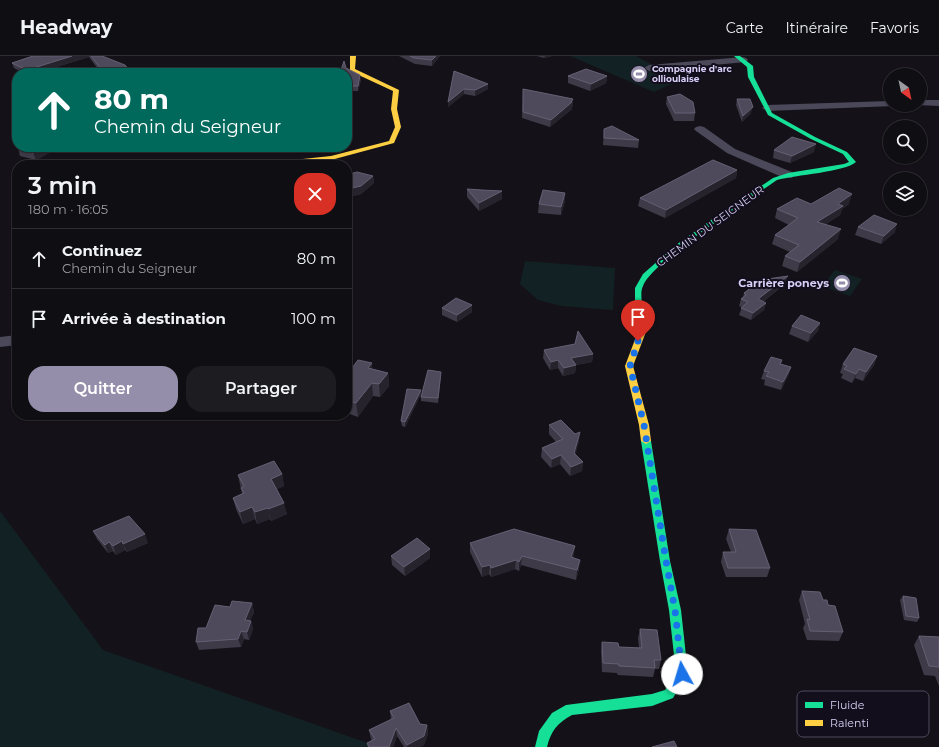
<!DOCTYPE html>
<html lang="fr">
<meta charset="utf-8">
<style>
body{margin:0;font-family:Montserrat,sans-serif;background:#1d1c20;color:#f1f3f6;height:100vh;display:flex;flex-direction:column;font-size:15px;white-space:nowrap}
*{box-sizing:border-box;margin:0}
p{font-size:13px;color:#9b9c9f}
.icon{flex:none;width:22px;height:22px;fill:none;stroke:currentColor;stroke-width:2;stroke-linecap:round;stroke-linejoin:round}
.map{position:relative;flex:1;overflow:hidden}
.panel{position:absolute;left:12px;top:104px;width:340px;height:260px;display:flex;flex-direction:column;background:#0f0e12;border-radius:16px;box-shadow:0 1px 3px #0004,0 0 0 1px #2f2e32}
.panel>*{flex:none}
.guide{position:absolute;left:12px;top:12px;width:340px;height:84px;border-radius:16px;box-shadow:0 1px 3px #0004,0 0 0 1px #2f2e32;background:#00695c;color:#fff;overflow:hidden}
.needle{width:26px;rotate:147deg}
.controls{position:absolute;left:883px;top:12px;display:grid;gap:8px}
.controls a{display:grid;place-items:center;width:44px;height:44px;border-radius:50%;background:#0f0e12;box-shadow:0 1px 3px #0004,0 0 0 1px #2f2e32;font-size:20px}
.pin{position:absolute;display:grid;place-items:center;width:34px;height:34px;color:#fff;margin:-41px -17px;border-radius:50% 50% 50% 0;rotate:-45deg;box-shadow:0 0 4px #0007}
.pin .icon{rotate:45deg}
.me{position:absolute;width:44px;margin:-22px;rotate:354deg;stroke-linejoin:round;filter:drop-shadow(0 0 3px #0008)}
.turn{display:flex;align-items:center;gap:14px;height:84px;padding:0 16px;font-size:18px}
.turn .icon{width:52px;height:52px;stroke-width:2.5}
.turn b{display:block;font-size:28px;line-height:34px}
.round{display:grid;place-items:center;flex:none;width:42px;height:42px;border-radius:16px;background:#1d1c20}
.overview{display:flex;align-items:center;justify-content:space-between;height:68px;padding:0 16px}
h1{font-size:24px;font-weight:600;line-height:30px}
.cta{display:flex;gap:8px;margin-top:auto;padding:8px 16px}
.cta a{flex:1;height:46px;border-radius:16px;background:#958eaa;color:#fff;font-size:16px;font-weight:600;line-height:46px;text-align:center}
.cta a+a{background:#1d1c20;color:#f1f3f6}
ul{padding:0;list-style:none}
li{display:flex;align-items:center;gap:12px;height:60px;padding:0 16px;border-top:1px solid #2f2e32}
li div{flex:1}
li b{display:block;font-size:15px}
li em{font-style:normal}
header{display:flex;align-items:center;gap:24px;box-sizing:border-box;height:56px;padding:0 20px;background:#0f0e12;border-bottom:1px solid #2f2e32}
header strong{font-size:19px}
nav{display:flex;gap:22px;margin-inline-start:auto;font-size:14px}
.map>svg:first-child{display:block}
</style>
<header>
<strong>Headway</strong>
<nav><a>Carte</a><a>Itinéraire</a><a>Favoris</a></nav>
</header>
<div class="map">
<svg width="939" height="691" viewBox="0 0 939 691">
<rect width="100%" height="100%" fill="#141218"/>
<g fill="#122123">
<path d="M570 0H636L678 23 676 26 654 36Z"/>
<path d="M525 205 615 212 613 254 561 250 538 244 520 228Z"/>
<path d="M835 214 862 223 850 240 822 230Z"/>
<path d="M0 455 103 594 379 691H0Z"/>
</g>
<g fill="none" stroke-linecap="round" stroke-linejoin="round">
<g fill="#4a4859" fill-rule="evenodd">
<path d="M743 1 746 2 748 4 746 6 649 15 644 12 649 9Z"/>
<path d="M920 44H939V50L916 49H920Z"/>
<path d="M890 45V49H895L894 50 767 55 762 52 767 49Z"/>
<path d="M700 70 704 71 735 93 792 116 794 119 792 122H784L727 97 696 75 694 73 696 71Z"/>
<path d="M17 279V289L0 291V281Z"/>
</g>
<g fill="#16e098" fill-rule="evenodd">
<path d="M734 0H740L753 10 754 21 772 57 815 81 847 96 856 106C845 116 795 119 777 124 752 142 651 206 643 230 640 236 642 244 642 251L641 253H635V232L643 218 676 189 721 157 773 122 788 117 844 108 849 106 843 98 811 83 768 59 748 21 747 11Z"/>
<path d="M646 382 651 385 670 505 681 554 688 618 673 642 652 650 572 659C557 667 551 675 547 691H535L539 675 552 657 566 649 652 638 665 634 676 617 669 554 660 505 641 385Z"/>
</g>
<g fill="#ffcf43" fill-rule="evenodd">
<path d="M350 0H356L355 13 399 34 397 53 401 71 394 87 331 104 283 109H262L265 107 331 100 389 85 395 71 391 53 393 35 350 15Z"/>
<path d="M635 249H638L642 251 640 266 647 273 633 310 649 369 651 385 646 388 641 385 639 369 625 310 639 273 632 266Z"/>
</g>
</g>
<g fill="#3f3a48">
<path d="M33 0H102L132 17H101L89 1 37 17H24L14 12 12 7Z"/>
<path d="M399 0H440L432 10 415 8Z"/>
<path d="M537 0H552L544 2Z"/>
<path d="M346 12 361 24 358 35H347V17Z"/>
<path d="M454 15 488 33 475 40 464 38 448 51Z"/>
<path d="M568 20H607L606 27 590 35 568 27Z"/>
<path d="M523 33 573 43V50L572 51V53L550 71 522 62Z"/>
<path d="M667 41 695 57 694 65H674L666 48Z"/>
<path d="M737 43 751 57 742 66 736 49Z"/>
<path d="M604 73 639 84 638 92 603 89Z"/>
<path d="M20 91H49L51 96 36 104 20 100 18 92Z"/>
<path d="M774 94 814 96 790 107 773 102Z"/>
<path d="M737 114 736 122 665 162 638 150 640 142Z"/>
<path d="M347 119 373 120 374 127 361 138 353 140 347 129Z"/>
<path d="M467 133 502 135V143L479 155 467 141Z"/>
<path d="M565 137V145L561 159 538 157 539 148Z"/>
<path d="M811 148H849L842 153 840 159 826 168 838 183 797 216 782 210 785 200 790 196 772 188 775 179 789 169 775 162 777 153Z"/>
<path d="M858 171 895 176 881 188 855 179Z"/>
<path d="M786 227 763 246 766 247 764 254 751 264 739 259 742 251 739 250 741 243 743 241 744 237Z"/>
<path d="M442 252 472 256 457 266 442 259Z"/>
<path d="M820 267 818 275 808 286 789 278 792 270Z"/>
<path d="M544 294 593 298 592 306 576 309 575 317 563 320 558 312 550 314 543 302Z"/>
<path d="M877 300 874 309 863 325 855 322 852 327 841 322 843 318 840 317 843 308Z"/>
<path d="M782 304 781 308 791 311 788 320 781 334 764 329 765 324 761 323 764 315Z"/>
<path d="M372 313 388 317 389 330 380 341 373 340 358 361 347 357V319Z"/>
<path d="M441 316V320L438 347 421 345V341Z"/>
<path d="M421 334V338L405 371 402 370 401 365Z"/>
<path d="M549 369 579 385 575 398 583 406 582 415 570 420 560 408 551 412 541 401 542 392 556 386 549 378Z"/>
<path d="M282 418 284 430 277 433 287 458 271 465 270 463 257 468 255 463 243 468 236 453 233 442 242 438 238 419Z"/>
<path d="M729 473 770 512 767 521H726L721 506 723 496H731L726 483Z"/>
<path d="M93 475 148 487 127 496 125 494 116 499 113 495 108 497 97 483Z"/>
<path d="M470 487 574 499 573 502 579 513 576 524 521 509 519 515 515 513 491 521 489 518 482 521 470 496Z"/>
<path d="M430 493V502L405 520 392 509 391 500Z"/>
<path d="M802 535 823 544 828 549 843 576 839 585 807 584 803 572 805 568 799 544Z"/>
<path d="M903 540 919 562 917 566 904 564 900 544Z"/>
<path d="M252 547 254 556 250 565H251L253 573 249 584 244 583 241 591 199 594 196 586 206 572 230 551Z"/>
<path d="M640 573 661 604 659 613H655L653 621 618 619 617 617 602 616 601 595 602 586 619 591 639 592 638 582Z"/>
<path d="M919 580 939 581V630L935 620 924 619 914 589Z"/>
<path d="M390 655 420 668 427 669 428 678 424 689 420 691H404L397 680 393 691H368L367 687 372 685 371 683 369 674 391 664Z"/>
</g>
<g fill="#27232d">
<path d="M72 0H89V1L37 17H28L27 14Z"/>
<path d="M436 0H440L432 10V4Z"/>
<path d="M545 0H552L544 2Z"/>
<path d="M360 19 361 24 358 35V30Z"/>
<path d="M607 20 606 27 590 35 591 28Z"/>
<path d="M488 28V33L475 40V34Z"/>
<path d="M464 33V38L448 51V46Z"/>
<path d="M573 43V50L572 51V53L550 71 551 64Z"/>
<path d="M753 51 751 57 742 66 743 60Z"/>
<path d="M816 88 814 96 790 107 792 100Z"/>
<path d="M45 91H49L51 96 36 104 33 97Z"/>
<path d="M737 114 736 122 665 162 666 154Z"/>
<path d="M373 120 374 127 361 138 353 140 352 132Z"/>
<path d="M502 135V143L479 155V147Z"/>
<path d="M565 137V145L561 159V151Z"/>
<path d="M852 138 849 148 842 153 840 159 815 175 817 166Z"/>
<path d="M897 168 895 176 881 188 884 180Z"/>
<path d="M841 173 838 183 797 216 800 206Z"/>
<path d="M788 220 786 227 756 251 758 243Z"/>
<path d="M766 247 764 254 751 264 753 257Z"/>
<path d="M472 249V256L457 266V259Z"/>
<path d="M820 267 818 275 808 286 811 277Z"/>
<path d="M593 298 592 306 570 310 571 302Z"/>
<path d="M877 300 874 309 863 325 866 316Z"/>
<path d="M558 304V312L550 314 551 306Z"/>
<path d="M372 307 373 321 368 312Z"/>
<path d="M576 309 575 317 563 320 564 312Z"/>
<path d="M791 311 788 320 781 334 783 326Z"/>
<path d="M859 313 855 322 852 327 856 318Z"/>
<path d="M441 316V320L438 347V342Z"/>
<path d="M388 317 389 330 380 341 379 328Z"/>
<path d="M372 327 373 340 358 361 356 347Z"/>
<path d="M421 334V338L405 371V366Z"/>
<path d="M580 376 579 385 574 406V397Z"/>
<path d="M561 399 560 408 551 412 552 403Z"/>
<path d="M583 406 582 415 570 420 571 411Z"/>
<path d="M282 418 284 430 273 435 271 423Z"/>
<path d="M284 447 287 458 271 465 268 453Z"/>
<path d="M252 451 255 463 243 468 240 456Z"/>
<path d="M268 452 270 463 257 468 255 456Z"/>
<path d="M145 478 148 487 127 496 123 488Z"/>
<path d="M122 485 125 494 116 499 113 490Z"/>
<path d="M109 486 113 495 108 497 105 489Z"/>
<path d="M575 490 574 499 570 510 571 501Z"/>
<path d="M430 493V502L405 520 404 511Z"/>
<path d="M522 500 521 509 519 515V506Z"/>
<path d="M516 504 515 513 491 521V512Z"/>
<path d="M580 504 579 513 576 524 577 514Z"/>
<path d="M490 509 489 518 482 521V511Z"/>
<path d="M252 547 254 556 247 572 245 564Z"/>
<path d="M251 565 253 573 249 584 247 576Z"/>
<path d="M241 575 244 583 241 591 238 583Z"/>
<path d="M427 669 428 678 424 689 420 691H407V689Z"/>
<path d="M396 672 397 680 393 691H389Z"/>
</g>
<g fill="#4f4a5b" stroke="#655f74">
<path d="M33 0H72L27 14 12 7Z"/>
<path d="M91 0H102L125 9 132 17H104Z"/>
<path d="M410 0H436L432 4 414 2Z"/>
<path d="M344 5 346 12 360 19 358 30H347V17H340Z"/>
<path d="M586 13 607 20 591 28 568 20Z"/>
<path d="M454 15 488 28 475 34 464 33 448 46Z"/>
<path d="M523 33 573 43 571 46H572L551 64 523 56Z"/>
<path d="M680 38 693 46 695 57H675L667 41Z"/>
<path d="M737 43H750L753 51 743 60Z"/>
<path d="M612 70 639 84 604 82V73Z"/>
<path d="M792 81 816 88 792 100 774 94Z"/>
<path d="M20 91H45L33 97 18 92Z"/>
<path d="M713 104 737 114 666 154 640 142Z"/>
<path d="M357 116 373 120 361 130 352 132 347 122V119Z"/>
<path d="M839 132 852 138 838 148 843 150 817 166 841 173 800 206 785 200 799 189 775 179 798 162 777 153 797 142 811 148Z"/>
<path d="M467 133 481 134 502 135 479 147Z"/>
<path d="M543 134 565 137 561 151 539 148Z"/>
<path d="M874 159 897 168 884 180 858 171Z"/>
<path d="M788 220 758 243 766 247 753 257 741 252 748 246 741 243 746 239 744 237 761 224Z"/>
<path d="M456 242 472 249 457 259 442 252Z"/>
<path d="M801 259 820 267 811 277 792 270Z"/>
<path d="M578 275 593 298 571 302 576 309 564 312 558 304 551 306 544 294 575 288Z"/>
<path d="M854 292 877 300 866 316 859 313 856 318 844 313 847 310 843 308Z"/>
<path d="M771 301 782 304 780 308 791 311 783 326 766 320 769 316 764 315Z"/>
<path d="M358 304 372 307 368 312 388 317 379 328 372 327 356 347 347 344V319Z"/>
<path d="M428 314 441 316 438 342 421 341Z"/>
<path d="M407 333 421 334 405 366 401 365Z"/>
<path d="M561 364 575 378 580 376 574 397 583 406 571 411 561 399 552 403 542 392 563 383 549 369Z"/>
<path d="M274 405 282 418 271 423 284 447 268 453V452L255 456 252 451 240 456 233 442 244 437 241 432 244 430 238 419Z"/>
<path d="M129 460 145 478 123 488 122 485 113 490 109 486 105 489 93 475Z"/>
<path d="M514 473 575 490 571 501 580 504 577 514 522 500 519 506 516 504 491 512 490 509 482 511 470 487Z"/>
<path d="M729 473 756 474 770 512H728L723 496H736Z"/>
<path d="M417 482 430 493 404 511 391 500Z"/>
<path d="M802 535 820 536 823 544H827L828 549 835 550 843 576 810 575 807 563 810 564Z"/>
<path d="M903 540 916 542 919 562 906 560Z"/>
<path d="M232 545 252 547 245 564 251 565 247 576 241 575 238 583 196 586 198 572H206L215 549 230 551Z"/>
<path d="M640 573 657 574 661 604H654L655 612 619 610V608L603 607 602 586 618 587 619 591 642 592Z"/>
<path d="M919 580 939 581V611L929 610Z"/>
<path d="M409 647 420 668 427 669 424 680 407 689 396 672 389 691H369L367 687 375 683 369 674 394 662 390 655Z"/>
<path d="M674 685 677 691H652Z"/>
</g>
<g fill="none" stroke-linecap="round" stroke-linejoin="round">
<path stroke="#1a73e8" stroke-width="7" stroke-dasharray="0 12.6" d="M638 285 630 310 644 369 666 505 675 554 682 618"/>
</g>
<defs>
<g id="stadium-disc" transform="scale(0.9)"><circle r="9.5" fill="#958eaa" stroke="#130e1c"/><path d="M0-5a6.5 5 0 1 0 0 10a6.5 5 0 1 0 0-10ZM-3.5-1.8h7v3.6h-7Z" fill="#fff"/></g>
</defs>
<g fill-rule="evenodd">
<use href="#stadium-disc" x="639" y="18"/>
<use href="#stadium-disc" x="842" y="227"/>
</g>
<g text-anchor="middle" stroke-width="4" stroke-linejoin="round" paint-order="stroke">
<g font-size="9" font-weight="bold" fill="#dad0f8" stroke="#130e1c" text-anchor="start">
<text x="652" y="16">Compagnie d'arc<tspan x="652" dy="10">ollioulaise</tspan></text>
</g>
<g font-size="11" fill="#dad0f8" stroke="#130e1c">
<text transform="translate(710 170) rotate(-36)" y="4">CHEMIN DU SEIGNEUR</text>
</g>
<g font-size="11" font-weight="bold" fill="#dad0f8" stroke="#130e1c" text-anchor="end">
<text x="829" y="231">Carrière poneys</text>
</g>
</g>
<rect x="797" y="635" width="132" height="46" rx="6" fill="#130e1c" stroke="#4f485e" stroke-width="1"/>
<rect x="805" y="646" width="18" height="6" fill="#16e098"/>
<rect x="805" y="664" width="18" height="6" fill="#ffcf43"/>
<g font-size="11" fill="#dad0f8">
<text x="830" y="653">Fluide</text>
<text x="830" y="671">Ralenti</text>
</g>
</svg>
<div class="controls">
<a><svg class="needle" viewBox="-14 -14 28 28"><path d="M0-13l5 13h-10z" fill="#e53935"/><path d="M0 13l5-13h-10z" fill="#9b9c9f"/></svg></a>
<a><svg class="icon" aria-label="search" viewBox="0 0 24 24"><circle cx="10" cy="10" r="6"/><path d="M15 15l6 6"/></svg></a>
<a><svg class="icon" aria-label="layers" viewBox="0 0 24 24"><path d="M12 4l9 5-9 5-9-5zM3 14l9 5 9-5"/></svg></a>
</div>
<div class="pin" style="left:638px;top:285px;background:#d93025"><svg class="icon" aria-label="arrive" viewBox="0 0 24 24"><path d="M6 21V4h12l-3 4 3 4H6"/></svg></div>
<svg class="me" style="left:682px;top:618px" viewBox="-20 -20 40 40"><circle r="19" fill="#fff"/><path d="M0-13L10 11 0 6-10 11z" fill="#1a73e8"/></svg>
<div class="guide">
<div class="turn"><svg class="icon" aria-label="ahead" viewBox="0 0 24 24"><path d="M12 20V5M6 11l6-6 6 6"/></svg><div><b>80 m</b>Chemin du Seigneur</div></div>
</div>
<section class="panel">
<div class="overview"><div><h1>3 min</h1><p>180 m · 16:05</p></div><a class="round" style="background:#d93025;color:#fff"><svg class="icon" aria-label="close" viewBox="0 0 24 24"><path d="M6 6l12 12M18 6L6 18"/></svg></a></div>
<ul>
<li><svg class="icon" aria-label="ahead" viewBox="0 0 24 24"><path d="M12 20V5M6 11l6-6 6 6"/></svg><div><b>Continuez</b><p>Chemin du Seigneur</p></div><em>80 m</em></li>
<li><svg class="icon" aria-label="arrive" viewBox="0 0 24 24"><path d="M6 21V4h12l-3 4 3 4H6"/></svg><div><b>Arrivée à destination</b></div><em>100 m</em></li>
</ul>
<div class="cta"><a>Quitter</a><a>Partager</a></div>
</section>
</div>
